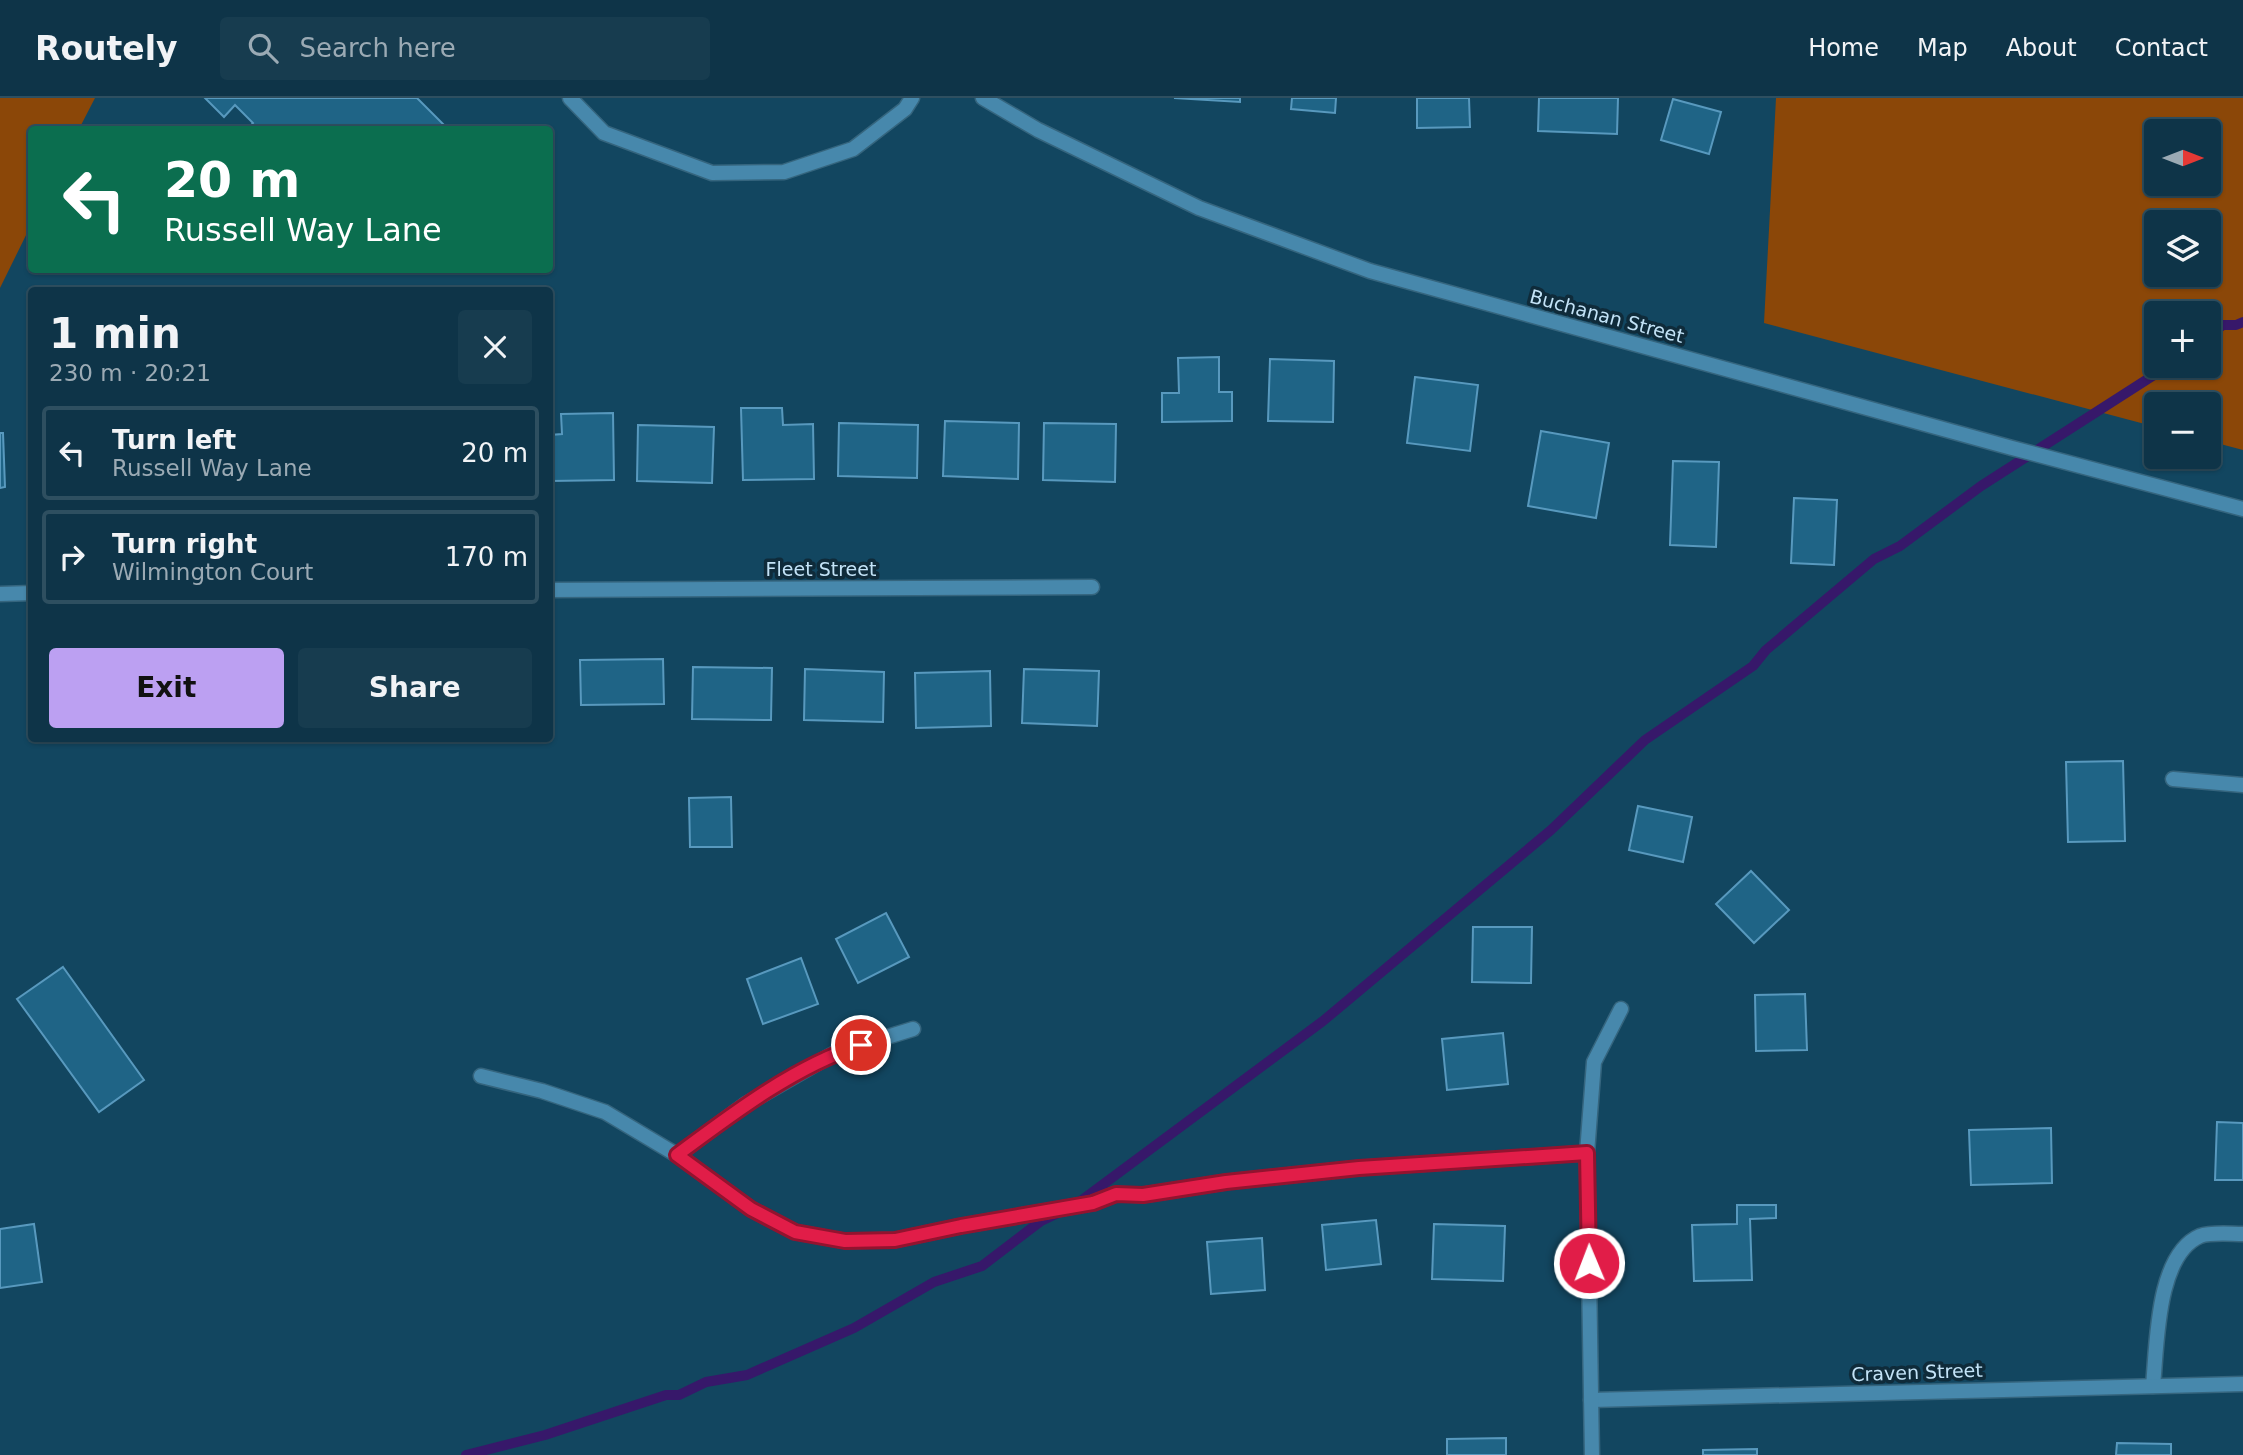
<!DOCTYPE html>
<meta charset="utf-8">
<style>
body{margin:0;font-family:"DejaVu Sans",sans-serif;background:#173c4f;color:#f1f3f6;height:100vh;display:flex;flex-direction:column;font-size:26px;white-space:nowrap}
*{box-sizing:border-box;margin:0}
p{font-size:23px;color:#9baab4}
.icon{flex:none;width:38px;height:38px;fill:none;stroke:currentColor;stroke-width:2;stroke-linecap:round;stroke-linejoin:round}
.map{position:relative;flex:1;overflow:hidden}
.sheet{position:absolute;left:28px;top:189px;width:525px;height:455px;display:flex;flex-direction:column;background:#0e3448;border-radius:7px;box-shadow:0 2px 5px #0004,0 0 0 2px #2e4f60}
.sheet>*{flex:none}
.hud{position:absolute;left:28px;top:28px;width:525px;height:147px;border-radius:7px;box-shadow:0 2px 5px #0004,0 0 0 2px #2e4f60;background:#0b6e4f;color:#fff;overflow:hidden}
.needle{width:46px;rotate:90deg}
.fabs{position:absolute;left:2144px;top:21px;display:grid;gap:14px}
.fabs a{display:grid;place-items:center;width:77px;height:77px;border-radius:7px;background:#0e3448;box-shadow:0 2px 5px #0004,0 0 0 2px #2e4f60;font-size:35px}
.pin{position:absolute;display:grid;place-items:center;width:60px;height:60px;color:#fff;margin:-30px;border:4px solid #fff;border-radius:50%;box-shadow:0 2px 7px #0007}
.me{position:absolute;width:77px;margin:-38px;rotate:359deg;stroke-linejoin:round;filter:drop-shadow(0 0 5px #0008)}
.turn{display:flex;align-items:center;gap:24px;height:147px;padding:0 21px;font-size:32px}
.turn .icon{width:91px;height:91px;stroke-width:2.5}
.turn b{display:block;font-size:49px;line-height:60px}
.round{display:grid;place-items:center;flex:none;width:74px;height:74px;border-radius:7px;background:#173c4f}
.overview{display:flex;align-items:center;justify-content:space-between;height:119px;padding:0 21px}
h1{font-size:42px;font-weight:600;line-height:52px}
.primary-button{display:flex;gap:14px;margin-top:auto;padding:14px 21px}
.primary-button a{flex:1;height:80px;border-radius:7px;background:#bca0f2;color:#111;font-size:28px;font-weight:600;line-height:80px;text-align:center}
.primary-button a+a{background:#173c4f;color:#f1f3f6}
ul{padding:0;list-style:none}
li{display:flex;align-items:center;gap:21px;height:94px;margin:0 14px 10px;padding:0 7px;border:4px solid #2e4f60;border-radius:7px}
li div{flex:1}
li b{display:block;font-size:26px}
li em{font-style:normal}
header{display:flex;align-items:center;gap:42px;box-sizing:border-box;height:98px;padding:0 35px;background:#0e3448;border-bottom:2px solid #2e4f60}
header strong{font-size:33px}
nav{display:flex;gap:38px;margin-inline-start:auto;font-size:24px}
.search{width:490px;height:63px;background:#173c4f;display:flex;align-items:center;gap:18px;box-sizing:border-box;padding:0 24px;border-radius:7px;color:#9baab4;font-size:26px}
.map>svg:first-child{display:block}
</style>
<header>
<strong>Routely</strong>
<div class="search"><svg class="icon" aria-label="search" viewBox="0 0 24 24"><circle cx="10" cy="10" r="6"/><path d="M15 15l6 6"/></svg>Search here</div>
<nav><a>Home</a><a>Map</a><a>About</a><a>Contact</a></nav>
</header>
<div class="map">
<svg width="2243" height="1357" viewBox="0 0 2243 1357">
<rect width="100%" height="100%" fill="#124660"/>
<g fill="#8b4708" fill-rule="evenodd">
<path d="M0 0H95L79 31 32 32 31 127 0 190Z"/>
<path d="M1776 0H2243V352L2209 343 2208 306H2156V329L1764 225ZM2156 33H2208V86H2156ZM2156 124H2208V177H2156ZM2156 215H2208V268H2156Z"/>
</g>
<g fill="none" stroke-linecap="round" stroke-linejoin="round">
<g stroke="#37186a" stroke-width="10">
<path d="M2208 238 2223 227H2236L2243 224"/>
<path d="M1078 1105 1323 923 1551 732 1645 642 1753 568 1766 552 1874 461 1900 448 1981 388 2168 268"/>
<path d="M466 1357 545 1337 666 1297H679L706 1284 747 1277 854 1230 934 1184 982 1168 1041 1123 1060 1114"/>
</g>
</g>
<g fill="#1f6486" stroke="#5899be" stroke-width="2">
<path d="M205 0H417L449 32H247L253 25 235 7 224 19Z"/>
<path d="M1174 0H1240V4Z"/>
<path d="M1292 0H1336L1335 15 1291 11Z"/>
<path d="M1417 0H1469L1470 29 1417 30Z"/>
<path d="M1539 0H1618L1617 36 1538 33Z"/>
<path d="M1673 1 1721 14 1709 56 1661 42Z"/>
<path d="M1219 259V294H1232V323L1162 324V295H1179L1178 260Z"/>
<path d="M1270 261 1334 263 1333 324 1268 323Z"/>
<path d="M1415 279 1478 287 1470 353 1407 345Z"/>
<path d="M741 310H782L783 327 813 326 814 381 743 382Z"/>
<path d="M613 315 614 382 550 383V337L562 336 561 316Z"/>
<path d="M945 323 1019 325 1018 381 943 378Z"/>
<path d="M839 325 918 327 917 380 838 378Z"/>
<path d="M1044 325 1116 326 1115 384 1043 382Z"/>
<path d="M638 327 714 329 712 385 637 383Z"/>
<path d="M1541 333 1609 345 1596 420 1528 408Z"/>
<path d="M0 335H3L5 389 0 390Z"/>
<path d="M1673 363 1719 364 1716 449 1670 447Z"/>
<path d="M1794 400 1837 402 1834 467 1791 465Z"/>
<path d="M663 561 664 606 581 607 580 562Z"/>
<path d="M693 569 772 570 771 622 692 621Z"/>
<path d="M805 571 884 574 883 624 804 622Z"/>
<path d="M1024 571 1099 573 1097 628 1022 625Z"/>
<path d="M990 573 991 628 916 630 915 575Z"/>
<rect x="83" y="640" width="23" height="5"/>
<path d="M2123 663 2125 743 2068 744 2066 664Z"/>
<path d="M731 699 732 749H690L689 700Z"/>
<path d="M1638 708 1692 719 1683 764 1629 752Z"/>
<path d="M1751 773 1789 812 1754 845 1716 806Z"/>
<path d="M886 815 909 859 858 885 836 841Z"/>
<path d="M1473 829H1532L1531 885 1472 884Z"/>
<path d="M801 860 818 906 763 926 747 881Z"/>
<path d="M63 869 144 982 99 1014 17 901Z"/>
<path d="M1805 896 1807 952 1756 953 1755 897Z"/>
<path d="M1503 935 1508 986 1447 992 1442 941Z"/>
<path d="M2217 1024 2243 1025V1082H2215Z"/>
<path d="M2051 1030 2052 1085 1971 1087 1969 1032Z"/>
<path d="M1737 1107H1776V1120L1750 1121 1752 1182 1694 1183 1692 1127 1737 1126Z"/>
<path d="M1376 1122 1381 1166 1326 1172 1322 1127Z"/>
<path d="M34 1126 42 1184 0 1190V1131Z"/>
<path d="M1434 1126 1505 1128 1503 1183 1432 1181Z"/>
<path d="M1262 1140 1265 1192 1211 1196 1207 1144Z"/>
<path d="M1506 1340V1357H1447V1341Z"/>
<path d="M2117 1345 2171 1346V1357H2116Z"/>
<path d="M1757 1351V1357H1703V1352Z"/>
</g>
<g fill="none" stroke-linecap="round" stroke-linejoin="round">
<g stroke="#35657e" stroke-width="17">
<g id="service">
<path d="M570 0 604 35 712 75 784 74 853 51 905 11 912 0"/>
<path d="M2173 681 2243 687"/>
<path d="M2153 1288C2157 1248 2156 1157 2200 1138 2211 1134 2230 1136 2243 1136"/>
</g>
</g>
<g stroke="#35657e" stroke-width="17">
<g id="minor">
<path d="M550 492 1092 489"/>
<path d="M0 496 32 495"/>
<path d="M481 978 542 993 605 1014 677 1057 751 1111 795 1134 845 1143 895 1142 961 1128 1093 1105 1116 1096 1143 1097 1226 1084 1359 1070 1587 1055"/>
<path d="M677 1057 746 1006 835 955 913 931"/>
<path d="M1591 1302 2243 1286"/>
<path d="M1592 1357 1587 1055 1594 964 1621 911"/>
</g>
</g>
<g stroke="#35657e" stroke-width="17">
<path id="tertiary" d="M983 0 1038 32 1199 110 1370 173 2012 350 2243 411"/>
</g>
<use href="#service" stroke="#4788ac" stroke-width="14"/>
<use href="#minor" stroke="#4788ac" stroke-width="14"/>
<use href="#tertiary" stroke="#4788ac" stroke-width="14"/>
</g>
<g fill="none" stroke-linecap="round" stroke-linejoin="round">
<g stroke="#92132f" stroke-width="18">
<path id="route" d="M861 947C795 968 732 1016 677 1057L751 1111 795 1134 845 1143 895 1142 961 1128 1093 1105 1116 1096 1143 1097 1226 1084 1359 1070 1587 1055 1589 1165"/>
</g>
<use href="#route" stroke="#e11d48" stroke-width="12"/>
</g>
<g text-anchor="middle" stroke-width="7" stroke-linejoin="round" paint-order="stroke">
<g font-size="19" fill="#c3e3f7" stroke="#0f2b3a">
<text transform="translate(1607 218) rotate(15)" y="7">Buchanan Street</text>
<text x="821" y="478">Fleet Street</text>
<text transform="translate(1917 1274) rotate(-2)" y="7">Craven Street</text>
</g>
</g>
</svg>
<div class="fabs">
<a><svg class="needle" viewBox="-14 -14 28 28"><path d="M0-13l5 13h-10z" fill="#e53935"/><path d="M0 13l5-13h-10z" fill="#9baab4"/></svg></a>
<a><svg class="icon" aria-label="layers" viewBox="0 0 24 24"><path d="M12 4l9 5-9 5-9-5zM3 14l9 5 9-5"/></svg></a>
<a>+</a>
<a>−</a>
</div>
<div class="pin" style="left:861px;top:947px;background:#d93025"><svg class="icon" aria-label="arrive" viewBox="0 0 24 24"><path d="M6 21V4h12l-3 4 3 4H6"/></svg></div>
<svg class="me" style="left:1589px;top:1165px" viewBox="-20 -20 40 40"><circle r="17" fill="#e11d48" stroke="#fff" stroke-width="3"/><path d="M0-11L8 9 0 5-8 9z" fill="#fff"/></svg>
<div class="hud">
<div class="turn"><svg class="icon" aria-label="left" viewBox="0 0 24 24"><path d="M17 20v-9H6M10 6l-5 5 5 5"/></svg><div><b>20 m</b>Russell Way Lane</div></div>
</div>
<section class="sheet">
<div class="overview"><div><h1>1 min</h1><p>230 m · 20:21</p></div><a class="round"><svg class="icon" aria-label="close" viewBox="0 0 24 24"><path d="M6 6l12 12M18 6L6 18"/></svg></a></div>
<ul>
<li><svg class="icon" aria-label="left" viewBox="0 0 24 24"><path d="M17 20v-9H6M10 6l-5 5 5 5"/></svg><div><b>Turn left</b><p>Russell Way Lane</p></div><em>20 m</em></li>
<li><svg class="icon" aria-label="right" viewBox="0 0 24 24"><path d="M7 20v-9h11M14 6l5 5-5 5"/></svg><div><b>Turn right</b><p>Wilmington Court</p></div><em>170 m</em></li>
</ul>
<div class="primary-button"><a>Exit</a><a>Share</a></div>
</section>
</div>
